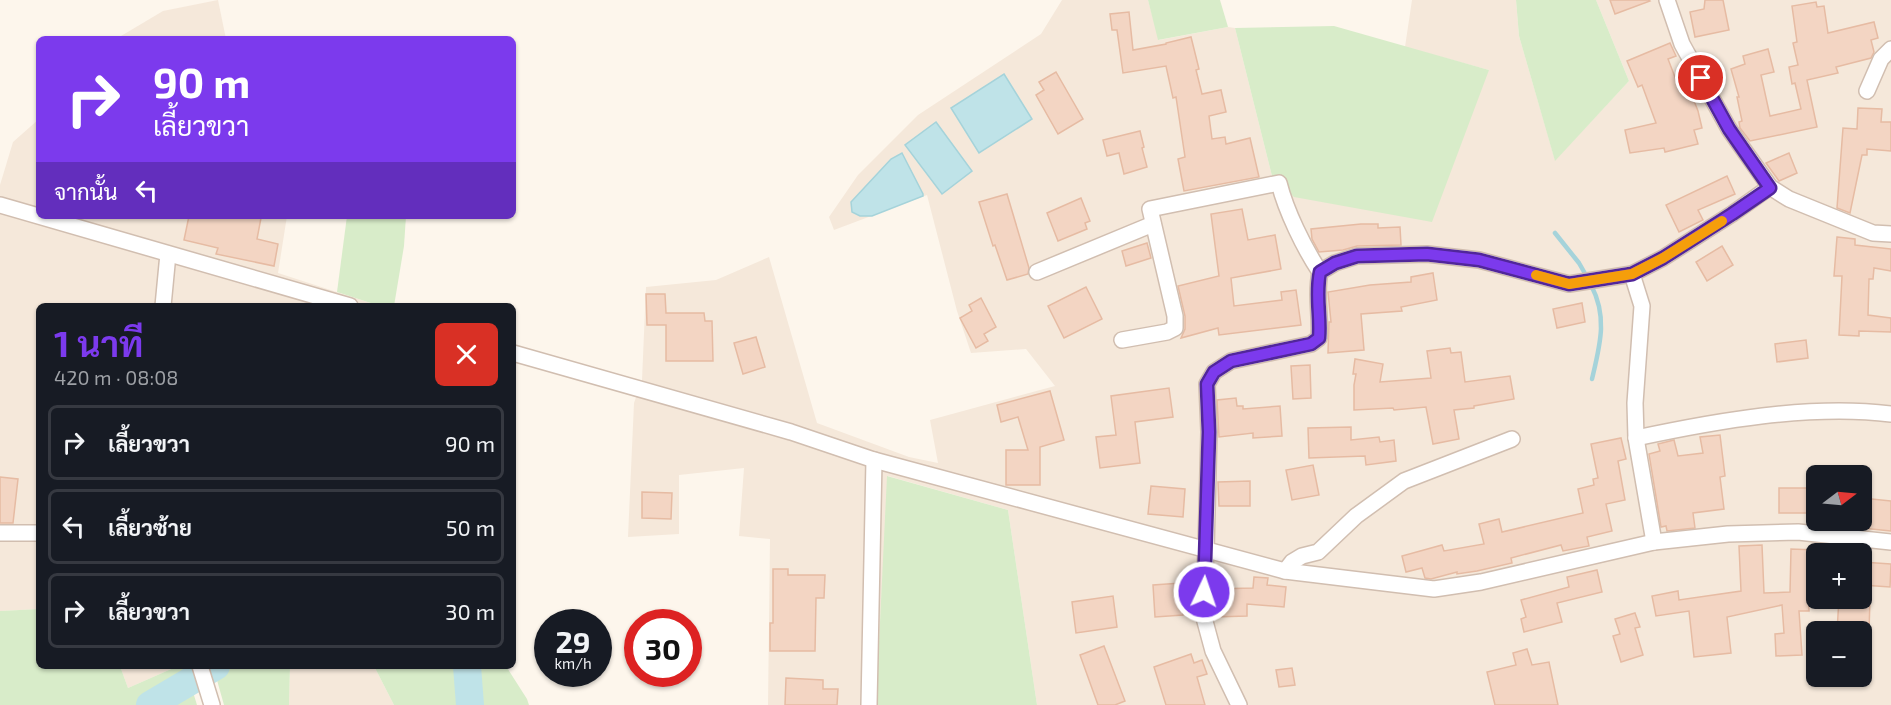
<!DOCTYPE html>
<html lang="th">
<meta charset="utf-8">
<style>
body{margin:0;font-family:"Exo 2",Sarabun,sans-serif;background:#242831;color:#f1f3f6;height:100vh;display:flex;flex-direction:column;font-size:22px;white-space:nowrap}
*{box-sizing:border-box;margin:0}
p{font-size:20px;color:#9ea1a6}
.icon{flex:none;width:33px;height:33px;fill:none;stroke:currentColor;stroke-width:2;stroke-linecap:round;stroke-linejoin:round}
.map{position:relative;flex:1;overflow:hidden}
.details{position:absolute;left:36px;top:303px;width:480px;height:366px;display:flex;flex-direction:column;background:#171b24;border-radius:9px;box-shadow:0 2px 4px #0004}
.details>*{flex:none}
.top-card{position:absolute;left:36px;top:36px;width:480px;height:183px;border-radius:9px;box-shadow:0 2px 4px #0004;background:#7c3aed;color:#fff;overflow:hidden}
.needle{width:39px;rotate:74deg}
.fabs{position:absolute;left:1806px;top:465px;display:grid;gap:12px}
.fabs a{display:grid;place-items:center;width:66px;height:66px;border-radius:9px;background:#171b24;box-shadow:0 2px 4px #0004;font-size:30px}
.speed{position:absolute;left:534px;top:609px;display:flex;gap:12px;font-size:30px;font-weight:700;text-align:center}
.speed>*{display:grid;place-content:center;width:78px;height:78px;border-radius:50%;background:#171b24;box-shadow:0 2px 4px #0004;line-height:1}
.speed small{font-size:15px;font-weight:400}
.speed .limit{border:9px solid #d22;background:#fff;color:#111}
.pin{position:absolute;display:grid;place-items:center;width:51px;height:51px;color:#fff;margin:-26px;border:3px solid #fff;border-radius:50%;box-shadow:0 2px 6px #0007}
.me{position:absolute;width:66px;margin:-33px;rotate:3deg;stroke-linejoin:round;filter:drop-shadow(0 0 4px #0008)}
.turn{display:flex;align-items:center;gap:21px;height:126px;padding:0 18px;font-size:27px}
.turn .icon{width:78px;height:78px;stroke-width:2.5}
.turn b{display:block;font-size:42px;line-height:51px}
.then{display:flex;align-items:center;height:57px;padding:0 18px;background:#0003;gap:12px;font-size:22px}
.round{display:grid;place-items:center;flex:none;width:63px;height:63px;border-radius:9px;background:#242831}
.overview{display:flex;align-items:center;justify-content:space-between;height:102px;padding:0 18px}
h1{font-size:36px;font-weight:700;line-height:45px;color:#7c3aed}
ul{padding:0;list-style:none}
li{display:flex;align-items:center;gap:18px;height:75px;margin:0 12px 9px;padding:0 6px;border:3px solid #363941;border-radius:9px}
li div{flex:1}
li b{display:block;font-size:22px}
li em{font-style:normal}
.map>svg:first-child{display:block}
</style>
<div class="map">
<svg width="1891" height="705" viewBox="0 0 1891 705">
<rect width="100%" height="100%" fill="#fdf6ec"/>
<g fill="#f5e8da" fill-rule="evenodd">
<path d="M218 0 226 39H116L163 11Z"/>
<path d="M1062 0H1148L1159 40 1228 27 1235 28 1272 176 1489 70 1405 47 1412 0H1516L1519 36 1555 160 1629 81 1596 0H1891V705H1037L1008 510 888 476 876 705H768L770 539 739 536 744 468 679 475V534L628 537 634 403 642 380 646 287 716 280 769 257 817 423 909 457 938 463 930 420 1055 386 1026 349 971 353 957 311 927 195 834 230 829 217 858 175 918 115 1041 34ZM1816 476H1862V520H1816ZM1816 554H1862V598H1816ZM1816 632H1862V676H1816Z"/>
<path d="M39 119V216H287L278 273 380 306H39V609L0 611V185L13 142Z"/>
<path d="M120 666H178L128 688Z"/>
<path d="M374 666 394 705H289L290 667Z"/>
</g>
<g fill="#d8ecc9">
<path d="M1148 0H1220L1228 27 1158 40Z"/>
<path d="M1516 0H1596L1629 81 1555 161 1519 36Z"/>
<path d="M1334 26 1489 70 1432 222 1294 197 1272 176 1235 28Z"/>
<path d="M347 216H406L404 246 394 306H380L337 292Z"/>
<path d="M887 476 1008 510 1037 705H876Z"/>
<path d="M39 609V666H120L128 688 178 666H185L197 705H0V611Z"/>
<path d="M213 666H506L527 699 529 705H394L374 666 290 667 289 705H224Z"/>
</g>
<g fill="#bfe3e8" stroke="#a5d3da" stroke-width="1.5">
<path d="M1004 74 1032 119 979 153 951 108Z"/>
<path d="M936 122 972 171 942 194 905 145Z"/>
<path d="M902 153 923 194V196L872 216H860L852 212 851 202 891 159Z"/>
</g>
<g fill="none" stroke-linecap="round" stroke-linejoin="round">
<g stroke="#a5d3da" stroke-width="4.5">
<path d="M1555 233 1579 263 1587 277"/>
<path d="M1591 285C1608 317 1600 345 1592 379"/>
</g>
<g stroke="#bfe3e8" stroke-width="28">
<path d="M467 666 470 705"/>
<path d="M150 705 216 666"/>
</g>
</g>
<g fill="#f3d5c3" stroke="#e6bba3" stroke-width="1.5">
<path d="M1610 0H1649L1650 1 1615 14Z"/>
<path d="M1705 0H1723L1729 30 1695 37 1690 12 1704 9Z"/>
<path d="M1816 2 1817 7 1824 6 1828 33 1874 22 1878 38 1871 40 1874 52 1871 58 1836 67 1838 73 1807 80 1817 127 1750 141 1740 128 1739 122 1742 121 1737 97H1739L1731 69 1745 64 1743 56 1768 49 1774 72 1761 75 1770 116 1801 109 1795 83 1792 84 1789 67 1798 65 1793 43 1797 42 1792 6Z"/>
<path d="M1129 12 1133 50 1166 44V43L1191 37 1199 69 1196 70 1202 94 1221 90 1226 112 1209 116 1212 139 1225 137 1226 144 1250 138 1259 177 1184 191 1178 159 1185 157 1176 97 1173 98 1166 66 1123 73 1117 30H1112L1110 14Z"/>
<path d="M1670 43 1676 56 1668 59 1678 85 1687 83 1698 111 1702 128 1694 130 1698 144 1665 152 1664 148 1630 153 1625 130 1656 123 1642 85 1638 87 1627 61Z"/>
<path d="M1056 72 1083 119 1058 134 1036 95 1044 90 1039 82Z"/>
<path d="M1858 108 1882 109 1881 122H1891V151L1867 149V155H1862L1850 213 1837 208 1843 128 1857 129Z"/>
<path d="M1140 131 1144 147 1142 148 1147 167 1124 174 1119 153 1107 156 1103 140Z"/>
<path d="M1789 153 1797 173 1779 181 1766 163Z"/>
<path d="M1727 176 1735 194 1698 210 1703 220 1679 232 1666 205Z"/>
<path d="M1007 194 1029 268 1028 274 1007 280 995 245 993 246 979 202Z"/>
<path d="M1081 198 1090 221 1085 223 1087 229 1058 241 1047 213Z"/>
<path d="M1242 209 1248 240 1275 235 1281 269 1231 278 1234 306 1282 300 1281 292 1296 290 1301 325 1219 335 1218 328 1181 338 1185 329V316L1178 286 1219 276 1211 214Z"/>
<path d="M189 216H254L261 218 257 239 278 244 274 266 216 254 218 248 184 240Z"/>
<path d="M1361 224H1378V228L1400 227 1401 245 1357 246 1343 250 1319 252 1312 239 1311 229Z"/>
<path d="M1837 237 1855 239V245L1891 249V271L1874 268 1873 279H1869L1868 315 1891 318V332L1859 331V336L1839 335 1842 276H1834Z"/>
<path d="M1147 243 1151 258 1126 266 1122 251Z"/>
<path d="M1722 246 1733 265 1707 281 1696 262Z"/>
<path d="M1433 273 1437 300 1401 307 1402 311 1361 314 1364 350 1328 353 1329 322H1331L1328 292 1370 285 1411 282V277Z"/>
<path d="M1086 287 1102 319 1064 338 1048 306Z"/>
<path d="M646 294H665L666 313H704L705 321H712L713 361H666V325H647Z"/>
<path d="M981 298 996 327 984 334 988 341 976 348 960 318 972 311 969 305Z"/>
<path d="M1582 303 1585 322 1557 328 1553 309Z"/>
<path d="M756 337 765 367 743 374 734 343Z"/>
<path d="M1806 340 1808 358 1777 362 1775 344Z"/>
<path d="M1450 348 1451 353 1461 352 1465 382 1510 376 1514 399 1474 406V408L1454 410 1459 439 1433 444 1426 407 1394 410 1393 408 1354 410V385L1356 374H1353L1355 359 1383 364 1380 382 1431 378 1427 351Z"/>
<path d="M1310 365 1311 398 1293 399 1291 366Z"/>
<path d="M1169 388 1173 417 1135 422 1140 463 1100 468 1096 437 1116 435 1111 396Z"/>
<path d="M1050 391 1064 440 1040 447V485H1006V450H1028L1018 417 1001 422 997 405Z"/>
<path d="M1236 398 1237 406H1243V409L1280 406 1282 436 1253 438V433L1219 437 1217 400Z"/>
<path d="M1351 427V440L1379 437 1380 442 1394 440 1396 461 1366 465 1365 456 1309 458 1308 428Z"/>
<path d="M1720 435 1725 476 1720 477 1724 509 1693 513 1695 528 1667 531 1666 526 1661 527 1649 454 1660 451 1658 444 1674 440 1678 456 1703 453 1700 437Z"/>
<path d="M1621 438 1626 459 1618 461 1625 500 1606 504 1612 531 1587 537 1589 546 1563 551 1561 545 1511 558 1512 563 1477 571 1457 574V572L1431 579 1425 578 1422 568 1406 572 1402 556 1442 545 1444 551 1484 544 1479 524 1499 519 1502 532 1583 513 1578 489 1594 485 1593 479 1598 478 1591 444Z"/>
<path d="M1313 465 1319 495 1292 500 1286 470Z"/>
<path d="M0 477 18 479 13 523H0Z"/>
<path d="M1250 481V506H1219L1218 482Z"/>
<path d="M1151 486 1185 489 1183 517 1148 514Z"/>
<rect x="1779" y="488" width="37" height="25"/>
<path d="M642 492 672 493 671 519 642 518Z"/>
<path d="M1862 498 1891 501V531L1862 528Z"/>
<path d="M1762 545 1764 593 1790 592 1791 549 1816 550V587H1808L1809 611H1799L1802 655 1776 656 1775 634 1784 633 1782 605 1727 617 1731 653 1694 657 1689 611 1656 616 1652 596 1678 591 1679 600 1741 591 1739 546Z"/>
<path d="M1862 562 1891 564 1890 587 1862 585Z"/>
<path d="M773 569H788V575H825L824 598H816L815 651H770V623H773Z"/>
<path d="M1597 570 1602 592 1557 603 1562 622 1524 632 1521 619 1526 617 1521 600 1569 587 1567 577Z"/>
<path d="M1254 577 1268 578 1267 585 1286 587 1284 607 1247 604V616L1214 617V589L1253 588Z"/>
<path d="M1181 583 1183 615 1155 617 1153 585Z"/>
<path d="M1113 596 1117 627 1076 633 1072 602Z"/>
<path d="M1839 598H1870L1869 632H1837Z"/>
<path d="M1635 613 1640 627 1635 628 1643 655 1621 662 1613 636 1620 634 1615 619Z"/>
<path d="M1104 646 1125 701 1115 705H1098L1080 655Z"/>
<path d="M1527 649 1532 665 1549 662 1558 705H1495L1487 672 1516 665 1513 653Z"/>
<path d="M1191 654 1194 663 1202 660 1207 674 1197 677 1205 705H1166L1154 667Z"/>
<path d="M1292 668 1295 685 1279 687 1276 670Z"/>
<path d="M786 678 823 680V689H838L837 705H785Z"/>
</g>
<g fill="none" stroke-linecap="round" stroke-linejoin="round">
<g stroke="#d1beb0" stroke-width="18">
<g id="street">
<path d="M1667 0 1682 44 1729 129 1770 187 1789 199 1873 233 1891 234"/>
<path d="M1867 91 1881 59 1891 49"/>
<path d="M0 205 350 306"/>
<path d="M1037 272 1153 224"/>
<path d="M1320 272 1335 263 1357 256 1427 254 1479 260 1569 284 1632 274 1663 258 1732 214 1770 187"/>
<path d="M1632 274 1642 306 1635 403 1636 438 1654 542"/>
<path d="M163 306 168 254"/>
<path d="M1122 340 1167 332 1175 328V316L1150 209 1279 183C1286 211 1304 248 1320 272 1315 296 1321 315 1319 338L1311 344 1231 361 1214 372 1207 384 1209 432 1206 550 1203 614 1213 651 1239 705"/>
<path d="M513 353 791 432 874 460 1285 571 1434 589 1481 582 1654 542 1728 534 1798 532 1891 542"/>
<path d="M1636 438C1716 421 1809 404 1891 414"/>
<path d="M0 533H39"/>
<path d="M1285 571 1292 562 1302 556 1318 552 1356 516 1404 481 1512 439"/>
<path d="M200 666 212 705"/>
<path d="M869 705 874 460"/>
</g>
</g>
<use href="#street" stroke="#fff" stroke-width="15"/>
</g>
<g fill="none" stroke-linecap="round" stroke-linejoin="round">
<g stroke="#51269a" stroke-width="15">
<path id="route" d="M1204 592 1209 432 1207 384 1214 372 1231 361 1311 344 1319 338C1321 315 1315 296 1320 272L1335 263 1357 256 1427 254 1479 260 1569 284 1632 274 1663 258 1732 214 1770 188 1729 129 1701 78"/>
</g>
<use href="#route" stroke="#7c3aed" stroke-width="10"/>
<path stroke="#f59e0b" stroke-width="10" d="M1536 275 1569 284 1632 274 1663 258 1722 221"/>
</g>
</svg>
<div class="fabs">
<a><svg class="needle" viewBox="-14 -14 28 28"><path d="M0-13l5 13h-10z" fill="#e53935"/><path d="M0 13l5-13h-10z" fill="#9ea1a6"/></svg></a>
<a>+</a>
<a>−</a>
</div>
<div class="speed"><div>29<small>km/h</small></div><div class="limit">30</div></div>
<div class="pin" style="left:1701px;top:78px;background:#d93025"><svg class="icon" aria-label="arrive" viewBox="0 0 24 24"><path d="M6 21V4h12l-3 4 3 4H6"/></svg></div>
<svg class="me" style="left:1204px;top:592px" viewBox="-20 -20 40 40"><circle r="17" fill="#7c3aed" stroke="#fff" stroke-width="3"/><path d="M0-11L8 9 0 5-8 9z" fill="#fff"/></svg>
<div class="top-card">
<div class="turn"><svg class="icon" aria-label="right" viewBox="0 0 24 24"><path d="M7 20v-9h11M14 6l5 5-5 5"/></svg><div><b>90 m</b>เลี้ยวขวา</div></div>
<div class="then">จากนั้น<svg class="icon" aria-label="left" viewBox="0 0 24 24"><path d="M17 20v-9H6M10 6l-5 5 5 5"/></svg></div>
</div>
<section class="details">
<div class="overview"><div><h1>1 นาที</h1><p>420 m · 08:08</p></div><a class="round" style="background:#d93025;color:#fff"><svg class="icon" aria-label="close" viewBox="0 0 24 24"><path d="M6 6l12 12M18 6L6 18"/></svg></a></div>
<ul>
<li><svg class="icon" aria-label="right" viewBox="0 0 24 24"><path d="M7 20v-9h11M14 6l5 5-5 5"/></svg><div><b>เลี้ยวขวา</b></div><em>90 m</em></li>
<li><svg class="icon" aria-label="left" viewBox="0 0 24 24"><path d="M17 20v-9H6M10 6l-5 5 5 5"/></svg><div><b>เลี้ยวซ้าย</b></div><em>50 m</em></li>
<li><svg class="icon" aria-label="right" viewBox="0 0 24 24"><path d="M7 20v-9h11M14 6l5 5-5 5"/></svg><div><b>เลี้ยวขวา</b></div><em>30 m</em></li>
</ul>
</section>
</div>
